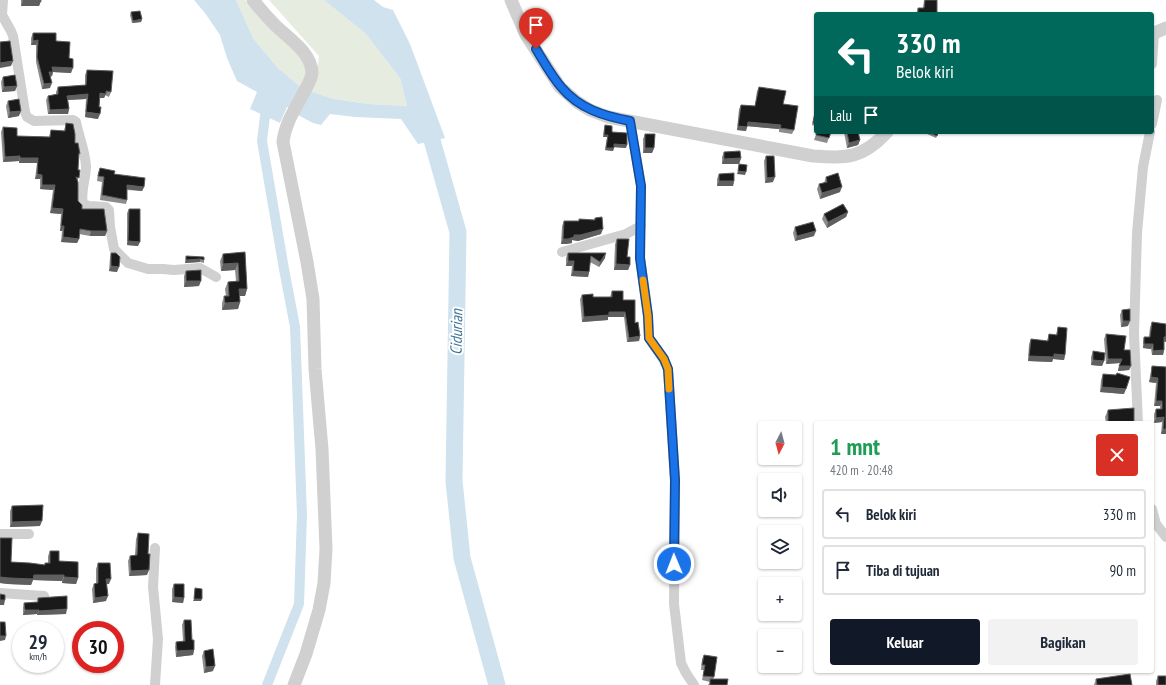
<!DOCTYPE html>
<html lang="id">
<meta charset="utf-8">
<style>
body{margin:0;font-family:"PT Sans Narrow",sans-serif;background:#f2f2f3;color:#1f2937;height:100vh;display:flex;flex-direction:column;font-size:15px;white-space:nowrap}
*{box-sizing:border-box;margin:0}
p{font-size:13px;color:#747a83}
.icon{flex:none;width:22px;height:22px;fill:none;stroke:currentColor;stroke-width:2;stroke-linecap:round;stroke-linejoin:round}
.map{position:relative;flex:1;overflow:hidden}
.sheet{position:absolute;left:814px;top:421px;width:340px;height:252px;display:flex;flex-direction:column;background:#fff;border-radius:4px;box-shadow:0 1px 3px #0004}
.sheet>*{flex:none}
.hud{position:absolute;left:814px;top:12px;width:340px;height:122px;border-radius:4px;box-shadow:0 1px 3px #0004;background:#00695c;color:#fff;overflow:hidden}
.needle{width:26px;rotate:186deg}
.controls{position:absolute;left:758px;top:421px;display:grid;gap:8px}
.controls a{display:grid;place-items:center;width:44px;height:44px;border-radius:4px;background:#fff;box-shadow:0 1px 3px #0004;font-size:20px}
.speed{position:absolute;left:12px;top:621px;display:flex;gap:8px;font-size:20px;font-weight:700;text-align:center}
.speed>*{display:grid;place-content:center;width:52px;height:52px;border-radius:50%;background:#fff;box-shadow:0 1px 3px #0004;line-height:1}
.speed small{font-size:10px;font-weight:400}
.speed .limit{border:6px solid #d22;background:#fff;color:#111}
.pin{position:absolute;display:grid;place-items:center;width:34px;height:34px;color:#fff;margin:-41px -17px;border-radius:50% 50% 50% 0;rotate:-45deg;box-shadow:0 0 4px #0007}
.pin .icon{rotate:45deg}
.me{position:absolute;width:44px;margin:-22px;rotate:359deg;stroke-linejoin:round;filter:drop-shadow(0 0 3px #0008)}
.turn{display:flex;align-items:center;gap:14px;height:84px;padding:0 16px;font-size:18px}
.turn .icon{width:52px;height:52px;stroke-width:2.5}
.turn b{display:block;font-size:28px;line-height:34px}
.then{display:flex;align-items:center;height:38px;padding:0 16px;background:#0003;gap:8px;font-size:15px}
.round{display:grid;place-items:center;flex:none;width:42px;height:42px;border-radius:4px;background:#f2f2f3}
.headline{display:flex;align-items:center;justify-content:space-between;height:68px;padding:0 16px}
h1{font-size:24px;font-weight:600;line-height:30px;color:#1e9e55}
.primary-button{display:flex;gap:8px;margin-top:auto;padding:8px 16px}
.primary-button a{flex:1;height:46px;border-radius:4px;background:#111827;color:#fff;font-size:16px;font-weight:600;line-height:46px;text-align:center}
.primary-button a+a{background:#f2f2f3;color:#1f2937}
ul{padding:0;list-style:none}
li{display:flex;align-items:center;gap:12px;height:50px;margin:0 8px 6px;padding:0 8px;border:2px solid #e0e1e3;border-radius:4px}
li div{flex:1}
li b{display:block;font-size:15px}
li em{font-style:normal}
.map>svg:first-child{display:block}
</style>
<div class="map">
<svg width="1166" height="685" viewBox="0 0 1166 685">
<rect width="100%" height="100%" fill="#fff"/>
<g fill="#e6ecdf">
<path d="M236 0H245L306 63 308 75 303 89 277 67 253 38Z"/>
<path d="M269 0H324L366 34 400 78 407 106 368 104 334 99 309 91 316 82 319 56Z"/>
</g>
<g fill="#cfe2ee">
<path d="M194 0H236L253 38 277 67 303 89 292 109 287 107 280 123 250 109 257 92 237 81 227 58 220 35 205 13Z"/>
<path d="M324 0H374L383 7 393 10 410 44 445 138 418 144 401 119 355 117 330 114 321 125 313 123 298 115 309 91 334 99 368 104 407 106 400 78 366 34Z"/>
</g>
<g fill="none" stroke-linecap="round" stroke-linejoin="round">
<path stroke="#cfe2ee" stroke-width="10" d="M267 685 299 604 302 515 295 327 284 269 262 141 265 116 271 104"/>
<path stroke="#cfe2ee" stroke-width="17" d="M426 119 458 232 454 481 462 558 497 685"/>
<g stroke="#d0d0d0" stroke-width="10">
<path d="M3 0 2 15 11 31 13 36 25 112 27 117 34 121 73 120 76 122C79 137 85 151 86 166 86 179 80 192 83 204L89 206 106 207 109 210 110 227 114 249 128 263 148 269H163L174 270 200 268 216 277"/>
<path d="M1152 64 1154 34"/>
<path d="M630 121 641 186 640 258 648 316 649 338 663 359 668 369 675 480 674 604 681 663 686 673 694 685"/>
<path d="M1152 124 1157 100"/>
<path d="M562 252 626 234 641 226"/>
<path d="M1138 423 1134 334 1137 233 1143 167 1150 132"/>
<path d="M1152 509 1156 524 1166 537"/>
<path d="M0 534H29"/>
<path d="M0 593 44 596"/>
<path d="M155 685 158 639 153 587 155 548"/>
</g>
<g stroke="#d0d0d0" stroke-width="13">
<path d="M253 0C260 9 267 17 275 25 288 38 311 52 312 72 312 79 307 86 304 92 296 108 285 123 283 142L307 262 313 299 315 369 322 449 326 549 324 583 319 610 306 654 294 685"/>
<path d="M511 0 526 35 560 87 577 102 590 110 608 117 813 156C847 158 862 159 887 132"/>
<path d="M1152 34 1166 28"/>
</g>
</g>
<g fill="#8c8c8c">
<path d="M21 0H41V1L39 6H21Z"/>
<path d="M924 0H937V14H916L918 8H923Z"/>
<path d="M131 12 142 19 141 22 132 23 130 15Z"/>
<path d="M33 33 56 41 69 58 71 73 53 72 52 76 50 77V88L42 89 36 62V45H31V38Z"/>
<path d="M87 70 111 92 109 97 105 95 104 98H100L98 119 85 117 86 99 68 100 69 109 68 114H48L46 100 48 96 56 94V92L58 87 85 86V75Z"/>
<path d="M3 77 17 86 15 91 2 92 1 82Z"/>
<path d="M759 87 783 104 794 130 792 134 779 132V129L747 126 746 131 737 130 739 109 741 105 755 106 757 91Z"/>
<path d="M8 101 19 116 8 118 6 106Z"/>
<path d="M816 113V126L812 125 814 115Z"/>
<path d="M66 123 75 143 78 158V201L82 209 107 231 105 236H90L79 234V239L77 243 61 242 62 231H60L61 214 50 213 53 190 40 189V179H35L37 163H19V161L3 162 1 132 3 127 17 136 49 137 51 130 64 131Z"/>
<path d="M605 125 612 132 626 148 614 147 613 151 605 150 607 137H603L604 128Z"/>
<path d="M817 132H831L827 143 814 140Z"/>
<path d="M844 132H858L860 140 858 145 847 148Z"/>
<path d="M926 132H939L936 138 925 133Z"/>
<path d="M645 134 654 148 652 153H643V139Z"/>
<path d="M724 152 741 158 739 164H722V157Z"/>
<path d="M766 156 773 182 765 183 764 161Z"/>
<path d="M100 168 114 174 144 187 142 191 127 190V200L126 204 100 200 102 182 97 181 98 173Z"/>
<path d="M719 174 734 181 733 186H717V179Z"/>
<path d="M826 177 840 192 820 199 817 189 819 184 824 183Z"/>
<path d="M129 209 138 246 127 245V213Z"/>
<path d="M848 212 846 217 827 228 822 219 824 214Z"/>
<path d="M595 218 601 234 578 241 572 240V243L566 244H561L562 226 564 221H579V219L594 220Z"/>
<path d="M795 227 814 236 795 241 793 233Z"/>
<path d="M617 239 630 265 628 270H614L615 244Z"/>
<path d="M245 252 247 289 245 296H240V302L238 309 222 310V303L224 296H226L225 289 228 282 236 281 235 270 221 271 220 261 223 254Z"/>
<path d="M111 253 117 272 109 271 110 258Z"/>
<path d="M568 253 605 258 599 267 590 262 589 272 588 277 571 276 572 266H566V258Z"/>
<path d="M186 256 204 260V263L200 262 185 263Z"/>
<path d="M186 271 199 286 184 287V276Z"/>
<path d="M612 291 623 300 635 323 640 336 639 341 627 342 624 317H608V320L582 322 580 299 582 295 593 297H610Z"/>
<path d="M1122 310 1128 326 1121 327 1120 315Z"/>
<path d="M1152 322 1166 342 1164 341V350L1163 355H1152L1151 349 1143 348V341L1144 337H1149L1150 327Z"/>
<path d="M1058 327 1065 355 1064 360 1053 359 1052 362 1028 361 1029 344 1031 339 1047 341 1049 334 1056 335Z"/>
<path d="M1106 334 1124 350 1131 366 1129 370 1118 371 1120 363 1106 364 1104 339Z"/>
<path d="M1093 351 1104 361 1102 366 1091 365V357Z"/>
<path d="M1152 366 1166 367V434H1161L1162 422 1154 423V414L1156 409H1160V406H1154L1156 383 1149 382 1151 371Z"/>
<path d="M1103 374 1124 394 1100 392 1101 380Z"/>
<path d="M1108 410 1134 423H1106L1105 417Z"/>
<path d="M12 506 40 526 10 527V511Z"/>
<path d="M138 533 148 554 147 575 129 576 128 561 130 556 135 555 136 539Z"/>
<path d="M0 538 11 562 44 565 45 563H48V556L50 551 59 561 78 578 76 584 62 583V581L33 580 31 585 8 584 0 583Z"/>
<path d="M98 563 109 584H107L106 601 93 603 92 589 94 584 96 583V569Z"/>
<path d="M174 584 184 598 183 603 172 602V589Z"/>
<path d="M38 598 66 614 37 615V614L23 615V607L24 603 37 602Z"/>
<path d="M184 620 192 640 194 650 193 655 176 657 175 647 176 642 183 641 182 625Z"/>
<path d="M204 651 213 671 204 673 202 656Z"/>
<path d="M704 655 714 677 713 679 727 685H708L710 682 702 680 704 670H701L702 659Z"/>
<path d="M1158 676 1166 685H1156V681Z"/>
<path d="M1096 679 1132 685H1094Z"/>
</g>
<g fill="#5f5f5f">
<path d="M23 1H41L39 6H21Z"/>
<path d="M142 19 141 22 132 23 133 21Z"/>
<path d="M38 40 36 45H31L33 41Z"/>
<path d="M13 61 11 66 0 68V63Z"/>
<path d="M52 67 73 68 71 73 53 72 52 76 48 77Z"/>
<path d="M52 83 50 88 42 89 44 84Z"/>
<path d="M17 86 15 91 2 92 4 87Z"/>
<path d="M100 93 106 94 104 98H99Z"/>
<path d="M88 94 86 99 66 100 67 96Z"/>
<path d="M69 109 68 114H48L50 110Z"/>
<path d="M21 111 19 116 8 118 10 112Z"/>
<path d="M86 112 100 114 98 119 85 117Z"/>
<path d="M748 122 781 125 779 129 746 126Z"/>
<path d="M738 126 747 127 746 131 737 130Z"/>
<path d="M604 135H608L607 137H603Z"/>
<path d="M860 140 858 145 847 148 849 143Z"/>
<path d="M614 144 627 145 626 148 613 147Z"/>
<path d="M606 148H614L613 151 605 150Z"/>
<path d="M645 148H654L652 153H643Z"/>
<path d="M20 156 19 161 3 162 5 157Z"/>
<path d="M20 158H38L37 163H19Z"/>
<path d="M741 158 739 164H722L724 159Z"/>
<path d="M738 171 746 172 745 175 737 174Z"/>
<path d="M37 174 42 175 40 179H35Z"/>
<path d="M775 177 773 182 765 183 767 178Z"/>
<path d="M719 181H734L733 186H717Z"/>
<path d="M42 185H55L53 190 40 189Z"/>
<path d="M127 185 144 187 142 191 126 189Z"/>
<path d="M842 187 840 192 820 199 822 193Z"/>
<path d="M52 208 63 209 61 214 50 213Z"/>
<path d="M848 212 846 217 827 228 828 222Z"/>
<path d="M61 226H64L62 231H60Z"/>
<path d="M603 229 601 234 578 241 572 240V243L566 244H561L563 239 574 235Z"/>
<path d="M91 231H107L105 236H90Z"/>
<path d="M816 231 814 236 795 241 797 236Z"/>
<path d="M63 237 79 239 77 243 61 242Z"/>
<path d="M128 241 140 242 138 246 127 245Z"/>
<path d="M606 253 605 258 599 267 600 262Z"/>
<path d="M200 259V262L185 263 186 260Z"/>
<path d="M568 261H574L572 266H566Z"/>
<path d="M238 263 235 270 221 271 223 264Z"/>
<path d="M616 264 630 265 628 270H614Z"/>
<path d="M111 266 119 267 117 272 109 271Z"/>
<path d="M573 271 589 272 588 277 571 276Z"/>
<path d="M186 281H201L199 286 184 287Z"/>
<path d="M239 289H247L245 296H236Z"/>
<path d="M240 302 238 309 222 310 225 303Z"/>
<path d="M609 312H625L624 317H608V320L582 322 584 317Z"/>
<path d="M1123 321H1130L1128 326 1121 327Z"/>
<path d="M640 336 639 341 627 342 629 338Z"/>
<path d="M1164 337H1166V342L1162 341Z"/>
<path d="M1144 344H1153L1151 349 1143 348Z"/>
<path d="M1164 350 1163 355H1152L1153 351Z"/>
<path d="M1054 354 1065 355 1064 360 1053 359 1052 362 1028 361 1029 356Z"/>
<path d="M1108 359H1122L1120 363 1106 364Z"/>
<path d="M1093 360 1104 361 1102 366 1091 365Z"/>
<path d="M1119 366H1131L1129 370 1118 371Z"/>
<path d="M1151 377 1158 378 1156 383 1149 382Z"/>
<path d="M1102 387 1126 389 1124 394 1100 392Z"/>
<path d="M1156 401H1162L1160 406H1154Z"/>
<path d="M1164 417 1162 422 1154 423 1156 418Z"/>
<path d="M1163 429H1166V434H1161Z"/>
<path d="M42 521 40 526 10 527 12 522Z"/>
<path d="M149 570 147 575 129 576 131 571Z"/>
<path d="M34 575H64L62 581 33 580 31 585 8 584 0 583V577Z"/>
<path d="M64 577 78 578 76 584 62 583Z"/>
<path d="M106 579H111L109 584H104Z"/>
<path d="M108 596 106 601 93 603 95 598Z"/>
<path d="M174 597 184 598 183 603 172 602Z"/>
<path d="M194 599H202L201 601H193Z"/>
<path d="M0 600H5L4 605H0Z"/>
<path d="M67 609 66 614 37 615 39 611Z"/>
<path d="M25 610H39L37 614 23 615Z"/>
<path d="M0 636H6L5 640 0 641Z"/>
<path d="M194 650 193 655 176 657 177 651Z"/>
<path d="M215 666 213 671 204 673 206 667Z"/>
</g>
<g fill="#1a1a1a" stroke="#5f5f5f">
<rect x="23" y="0" width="18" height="1"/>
<path d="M925 0H937V14H918V8H924Z"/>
<path d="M140 11 142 19 133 21 131 12Z"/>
<path d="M33 33H56V41L70 42 69 58 73 59V68L52 67 53 72H49L52 83 44 84 37 57 38 40 33 41Z"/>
<path d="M10 41 13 61 0 63V42Z"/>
<path d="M87 70 113 71 111 92 106 91V94L100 93 99 107H101L100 114 86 112 88 94 67 96 69 109 50 110 48 96 58 94V87L86 85Z"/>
<path d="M15 75 17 86 4 87 3 77Z"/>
<path d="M759 87 786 91 783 104 798 106 794 130 780 128 781 125 748 122 747 127 738 126 741 105 755 106Z"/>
<path d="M19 99 21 111 10 112 8 101Z"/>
<path d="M815 113H816V123H813Z"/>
<path d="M66 123 73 124 75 134V143H78L80 154 79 153 78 170H80L79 178 76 177 78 182V201L82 205V209H104L107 231H91L80 229 79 239 63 237 64 226H61L63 209 52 208 55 185H42V175L37 174 38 158H20V156L5 157 3 127 17 128V136L50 137 51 130 65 131Z"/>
<path d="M605 125 612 126V132L627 133V145L614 144V148H606L608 135H604Z"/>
<path d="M817 132H831L829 138 816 135Z"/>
<path d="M847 132H858L860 140 849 143Z"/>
<path d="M929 132H938L937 136Z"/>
<path d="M645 134H655L654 148H645Z"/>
<path d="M740 151 741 158 724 159V152Z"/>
<path d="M766 156H774L775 177 767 178Z"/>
<path d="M739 164 747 165 746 172 738 171Z"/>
<path d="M100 168 115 171 114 174 145 178 144 187 127 185V200L102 195 104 177 98 176Z"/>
<path d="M734 173V181H719V174Z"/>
<path d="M838 173 842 187 822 193 819 184 827 182 826 177Z"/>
<path d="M843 204 848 212 828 222 824 214Z"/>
<path d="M129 209H140V242L128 241Z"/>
<path d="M602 217 603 229 580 235H574V237L568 239H563L564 221H579V219L595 220V218Z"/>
<path d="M813 222 816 231 797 236 795 227Z"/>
<path d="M617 239H629L627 257H630V265L616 264Z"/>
<path d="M245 252 247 289H239L240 302 225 303 224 296H229L228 282 239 281 238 263 223 264V254Z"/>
<path d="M111 253H116L120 257 119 267 111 266Z"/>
<path d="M568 253H606L600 262 591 256 589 272 573 271 574 261H568Z"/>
<path d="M186 256 204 257V260L200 259 186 260Z"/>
<path d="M201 270V281H186V271Z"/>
<path d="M612 291H623V300H635V323L638 322 640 336 629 338 625 312H609V315L584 317 582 295 593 294V297H612Z"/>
<path d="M1130 309V321H1123L1122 310Z"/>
<path d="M1152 322 1166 324V337H1164V350L1153 351V344H1144V337H1150Z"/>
<path d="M1058 327 1067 328 1065 355 1054 354V357L1029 356 1031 339 1048 341 1049 334 1057 335Z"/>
<path d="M1106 334 1126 336 1124 350H1130L1131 366H1119L1122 359H1108Z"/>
<path d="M1093 351 1105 353 1104 361 1093 360Z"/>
<path d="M1152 366 1166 367V429H1163L1164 417 1156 418V409H1162V401H1156L1158 378 1151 377Z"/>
<path d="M1117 373 1130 377 1126 389 1102 387 1103 374 1116 375Z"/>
<path d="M1134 408V423H1108V410Z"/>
<path d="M43 505 42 521 12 522V506Z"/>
<path d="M138 533 149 534 148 554H150L149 570 131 571 130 556 137 555Z"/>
<path d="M0 538H12L11 562 30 563 45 565V563H50V551H59V561L78 562V578L64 577V575H34L33 579 10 578 0 577Z"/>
<path d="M98 563H110L111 579H106L108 596 95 598 94 584 98 583Z"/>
<path d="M174 584H184V598L174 597Z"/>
<path d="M195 588 202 589V599H194Z"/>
<path d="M0 594 5 595V600H0Z"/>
<path d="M67 596V609L39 611V610H25L24 603 38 602V598Z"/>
<path d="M184 620H191L192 640H194V650L177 651 176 642 185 641Z"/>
<path d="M0 622H5L6 636H0Z"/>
<path d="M213 649 215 666 206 667 204 651Z"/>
<path d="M704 655 717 657 714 677 703 676 705 665H702Z"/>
<path d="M1130 674 1132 685H1097L1096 679Z"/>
<rect x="1158" y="676" width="8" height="9"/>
<path d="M710 679H728L727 685H710Z"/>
</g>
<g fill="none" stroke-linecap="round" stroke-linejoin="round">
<g stroke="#114b97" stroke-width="10">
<path id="route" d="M536 49C544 62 552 77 562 88 580 109 604 116 630 121L641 186 640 258 648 316 649 338 664 359 668 369 675 480 674 564"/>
</g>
<use href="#route" stroke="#1a73e8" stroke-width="7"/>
<path stroke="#f59e0b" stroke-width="7" d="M643 280 648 316 649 338 664 359 668 369 669 389"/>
</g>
<g text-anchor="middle" stroke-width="4" stroke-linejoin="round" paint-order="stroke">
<g font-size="16" font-style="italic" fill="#3f7597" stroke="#fff">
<text transform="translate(456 332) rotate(-89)" y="6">Cidurian</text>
</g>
</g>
</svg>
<div class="controls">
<a><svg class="needle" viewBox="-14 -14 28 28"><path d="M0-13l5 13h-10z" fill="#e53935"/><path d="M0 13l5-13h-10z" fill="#747a83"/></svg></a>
<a><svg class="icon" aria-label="sound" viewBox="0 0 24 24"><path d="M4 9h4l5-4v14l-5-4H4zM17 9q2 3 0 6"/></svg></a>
<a><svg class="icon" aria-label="layers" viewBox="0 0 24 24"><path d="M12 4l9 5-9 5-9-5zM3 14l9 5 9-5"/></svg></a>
<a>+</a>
<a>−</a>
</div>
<div class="speed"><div>29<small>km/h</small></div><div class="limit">30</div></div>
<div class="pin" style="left:536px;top:49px;background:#d93025"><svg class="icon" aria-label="arrive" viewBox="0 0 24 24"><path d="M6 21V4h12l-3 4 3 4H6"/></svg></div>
<svg class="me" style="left:674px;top:564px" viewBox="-20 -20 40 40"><circle r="17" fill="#1a73e8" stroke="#fff" stroke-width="3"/><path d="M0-11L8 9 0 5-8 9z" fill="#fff"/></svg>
<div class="hud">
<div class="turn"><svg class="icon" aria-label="left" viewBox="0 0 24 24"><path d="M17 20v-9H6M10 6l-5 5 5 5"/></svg><div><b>330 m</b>Belok kiri</div></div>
<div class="then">Lalu<svg class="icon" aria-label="arrive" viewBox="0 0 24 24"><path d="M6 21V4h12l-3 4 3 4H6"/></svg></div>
</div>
<section class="sheet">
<div class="headline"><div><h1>1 mnt</h1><p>420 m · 20:48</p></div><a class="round" style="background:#d93025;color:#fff"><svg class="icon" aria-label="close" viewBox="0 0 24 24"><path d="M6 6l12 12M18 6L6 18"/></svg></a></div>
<ul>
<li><svg class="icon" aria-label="left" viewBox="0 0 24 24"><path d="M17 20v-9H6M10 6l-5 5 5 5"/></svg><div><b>Belok kiri</b></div><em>330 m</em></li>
<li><svg class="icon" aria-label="arrive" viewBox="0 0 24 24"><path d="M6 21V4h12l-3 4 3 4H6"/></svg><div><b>Tiba di tujuan</b></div><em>90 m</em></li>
</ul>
<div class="primary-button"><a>Keluar</a><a>Bagikan</a></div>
</section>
</div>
